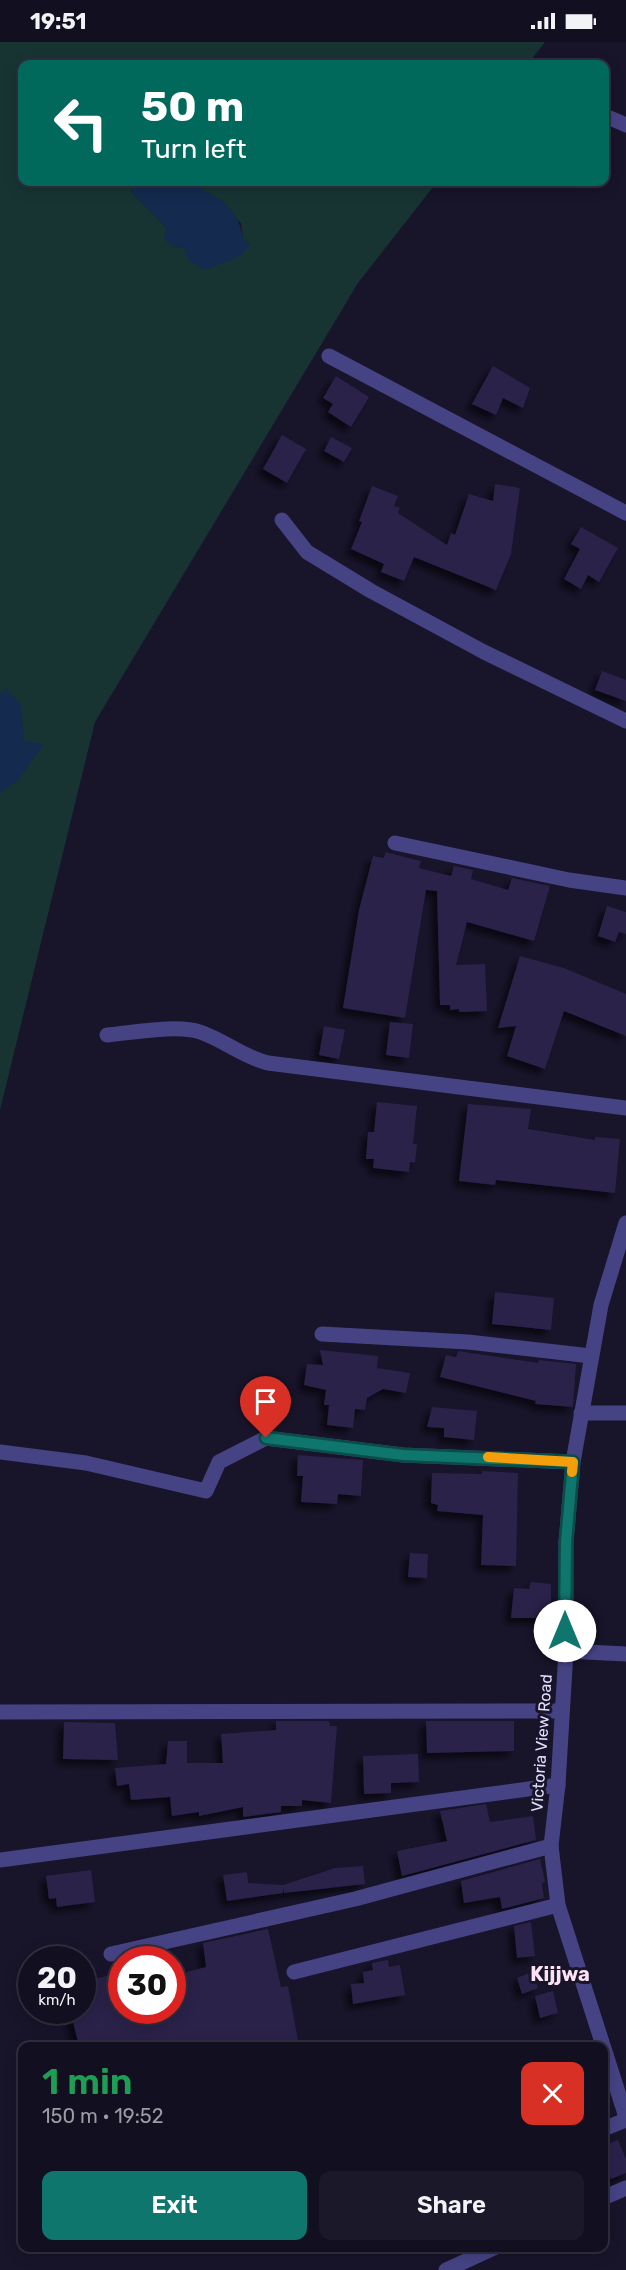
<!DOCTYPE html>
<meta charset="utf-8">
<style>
body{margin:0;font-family:Rubik,sans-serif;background:#1b1829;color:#f1f3f6;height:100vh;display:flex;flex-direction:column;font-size:22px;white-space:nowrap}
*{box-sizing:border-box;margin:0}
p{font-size:20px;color:#9c9ca5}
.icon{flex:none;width:33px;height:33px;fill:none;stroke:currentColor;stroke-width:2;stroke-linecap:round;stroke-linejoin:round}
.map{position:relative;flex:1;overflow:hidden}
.sheet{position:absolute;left:18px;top:2000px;width:590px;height:210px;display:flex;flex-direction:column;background:#120f20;border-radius:12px;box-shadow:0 3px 15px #0003,0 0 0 2px #312f3e}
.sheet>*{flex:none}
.top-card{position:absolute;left:18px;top:18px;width:591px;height:126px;border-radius:12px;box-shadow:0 3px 15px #0003,0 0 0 2px #312f3e;background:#00695c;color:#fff;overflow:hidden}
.speed{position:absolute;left:18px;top:1904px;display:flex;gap:12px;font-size:30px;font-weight:700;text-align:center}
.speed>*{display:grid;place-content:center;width:78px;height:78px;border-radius:50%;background:#120f20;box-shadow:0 3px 15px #0003,0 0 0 2px #312f3e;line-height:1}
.speed small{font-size:15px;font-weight:400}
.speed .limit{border:9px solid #d22;background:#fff;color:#111}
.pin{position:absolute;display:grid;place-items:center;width:51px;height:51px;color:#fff;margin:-62px -26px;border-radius:50% 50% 50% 0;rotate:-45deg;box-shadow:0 0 6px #0007}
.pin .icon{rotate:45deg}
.me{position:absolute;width:66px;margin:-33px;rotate:0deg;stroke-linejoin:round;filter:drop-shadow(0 0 4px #0008)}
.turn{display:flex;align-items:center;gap:21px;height:126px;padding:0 24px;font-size:27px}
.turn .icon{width:78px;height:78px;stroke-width:2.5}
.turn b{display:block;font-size:42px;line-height:51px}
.round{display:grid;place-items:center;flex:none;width:63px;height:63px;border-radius:12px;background:#1b1829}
.head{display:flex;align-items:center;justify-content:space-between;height:102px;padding:0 24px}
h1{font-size:36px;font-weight:600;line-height:45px;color:#1e9e55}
.button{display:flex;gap:12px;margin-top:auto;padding:12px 24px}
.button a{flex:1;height:69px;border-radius:12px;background:#0f766e;color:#fff;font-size:24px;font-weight:600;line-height:69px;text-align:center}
.button a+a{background:#1b1829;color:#f1f3f6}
.status{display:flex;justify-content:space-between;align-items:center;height:42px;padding:0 30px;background:#120f20;direction:ltr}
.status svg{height:16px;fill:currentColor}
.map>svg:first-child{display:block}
</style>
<div class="status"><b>19:51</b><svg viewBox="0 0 49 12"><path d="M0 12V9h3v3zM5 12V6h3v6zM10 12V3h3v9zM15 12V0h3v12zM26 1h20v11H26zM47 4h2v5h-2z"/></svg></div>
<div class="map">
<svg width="626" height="2228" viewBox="0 0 626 2228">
<defs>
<filter id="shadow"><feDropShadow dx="-5.5" dy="5.5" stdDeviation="3" flood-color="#0009"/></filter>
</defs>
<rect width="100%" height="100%" fill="#18142a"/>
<path fill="#173433" d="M0 0H545L528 22H22V140H129L132 151 166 185 172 204 183 206 243 196 241 181 202 148V140H437L358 241 95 680 0 1068Z"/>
<g fill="#142a4e">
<path d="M129 140H202V148C225 157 239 171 243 196L251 203 240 214 205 228 189 219 183 206 172 204 164 197 166 185 132 151Z"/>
<path d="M6 646 21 663 24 699 44 702 18 738 0 751V653Z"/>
</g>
<g fill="#2a214a" filter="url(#shadow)">
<path d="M493 324 530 346 523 366 503 356 496 373 472 362Z"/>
<path d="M336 334 369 355 351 385 328 370 333 362 323 356Z"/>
<path d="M282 393 306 407 287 441 263 427Z"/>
<path d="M331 395 352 406 344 420 324 409Z"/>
<path d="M495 442 520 446 511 512 496 548 414 515 404 539 381 530 384 522 351 507 362 480 359 479 372 444 398 454 394 464 400 466 398 471 447 503 451 491 455 493 469 452 493 459Z"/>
<path d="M581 485 618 506 599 540 588 533 581 547 564 537 580 507 571 502Z"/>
<path d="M602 629 626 638V659L595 648Z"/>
<path d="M385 810 421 819 419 826 451 834 454 824 473 828 471 837 508 848 512 836 550 844 534 899 467 880 456 923 485 922 487 969 459 970V967L450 968V963H440L437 849 426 848 405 976 343 966 359 868 373 814 384 816Z"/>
<path d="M607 864 626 870V892L619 890 615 900 598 894Z"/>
<path d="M520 914 564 926 626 952V994L564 969 545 1027 507 1014 516 984 498 986Z"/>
<path d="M390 980 413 982 409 1016 386 1013Z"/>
<path d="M324 984 345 988 339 1017 319 1013Z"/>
<path d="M377 1060 417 1064 413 1102H417L415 1121 410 1120 409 1130 373 1126 374 1117H366L368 1090H374Z"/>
<path d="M468 1062 531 1067 528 1087 595 1098V1095L620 1097 615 1151 496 1138 495 1143 459 1139Z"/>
<path d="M495 1250 554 1256 551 1288 492 1282Z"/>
<path d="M320 1308 378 1314 377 1326 410 1331 406 1351 383 1347 367 1356 365 1368 355 1367 353 1386 327 1383 329 1363H324L326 1348 304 1343 307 1322 323 1323Z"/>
<path d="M458 1309 538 1321 539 1318 576 1322 573 1365 535 1362 536 1359 440 1335 446 1313 456 1315Z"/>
<path d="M432 1365 477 1369 474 1398 444 1395V1386L427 1385Z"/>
<path d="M298 1413 363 1418 361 1454 338 1452 337 1462 301 1460 303 1434H297Z"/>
<path d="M482 1429 518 1431 516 1524 481 1523 483 1473 437 1469 438 1463 431 1461 432 1431 482 1432Z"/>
<path d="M410 1511 428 1512 427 1536 408 1535Z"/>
<path d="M531 1540 551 1542V1576H511L514 1546 529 1547Z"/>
<path d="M276 1679H329L330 1684H337L331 1761 302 1758V1764H281V1770L243 1775V1765L199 1774V1770L172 1774 170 1755 131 1758 129 1742 117 1744 115 1726 166 1722 168 1699H187V1721H223L221 1692 276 1688Z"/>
<path d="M426 1679H514V1709L427 1711Z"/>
<path d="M64 1680 115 1681 118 1718 63 1717Z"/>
<path d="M418 1712 419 1740 391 1741V1751L364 1752 363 1714Z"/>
<path d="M486 1762 490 1780 533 1774 536 1798 402 1834 397 1809 447 1799 440 1769Z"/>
<path d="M540 1817 545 1840 542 1841 544 1856 502 1867 500 1855 464 1861 461 1839Z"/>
<path d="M363 1824 365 1842 284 1851 283 1845V1851L227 1859 223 1833 247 1830 248 1841 283 1843 335 1826Z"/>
<path d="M91 1828 95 1860 57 1865 56 1856 49 1857 46 1834Z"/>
<path d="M531 1880 535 1914 517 1916 514 1884Z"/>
<path d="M268 1887 281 1945 288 1944 299 2004H79L70 1968H82V1940L122 1930V1976L156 1968H172V1964L177 1963 172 1934 206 1925 203 1901Z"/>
<path d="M388 1918 389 1925 400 1923 405 1953 353 1962 351 1942 364 1941 363 1930 373 1928 372 1921Z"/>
<path d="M532 1930 538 1946 522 1952 517 1936Z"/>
<path d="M553 1949 558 1971 540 1976 535 1954Z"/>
<path d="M618 2098 626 2117V2131L611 2137 603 2119V2104Z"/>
</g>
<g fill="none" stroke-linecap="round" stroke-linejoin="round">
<g stroke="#464385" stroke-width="15">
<path d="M610 76 626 83"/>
<path d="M329 314 626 471"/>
<path d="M282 478 307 510 371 549 484 610 626 679"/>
<path d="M395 801 569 838 626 846"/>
<path d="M107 993C132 991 176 982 200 990 224 998 243 1015 268 1021L626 1066"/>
<path d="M626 1181 601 1263 573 1420 566 1500V1609L558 1743 551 1804 558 1863 626 2075"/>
<path d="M322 1292 468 1300 591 1314"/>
<path d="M581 1371H626"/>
<path d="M0 1410 86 1421 206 1449 219 1420 266 1396 403 1413 573 1420"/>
<path d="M566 1609 626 1612"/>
<path d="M0 1670 561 1669"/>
<path d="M0 1818 558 1743"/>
<path d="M111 1912 355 1857 551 1804"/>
<path d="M294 1930 558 1863"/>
<path d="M603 2087 626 2078"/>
<path d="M603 2156 626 2146"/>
<path d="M446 2228 496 2205"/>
</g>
</g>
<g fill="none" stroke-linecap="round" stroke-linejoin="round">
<g stroke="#0a4d48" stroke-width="15">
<path id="route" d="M266 1396 403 1413 573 1420 566 1500 565 1589"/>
</g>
<use href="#route" stroke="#0f766e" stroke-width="10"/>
<path stroke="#f59e0b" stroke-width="10" d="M488 1415 573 1420 572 1430"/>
</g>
<g text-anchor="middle" stroke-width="6" stroke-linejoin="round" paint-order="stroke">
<g font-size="16" fill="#e3e0fc" stroke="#18142a">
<text transform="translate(541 1701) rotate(-86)" y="6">Victoria View Road</text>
</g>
<g font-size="20" font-weight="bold" fill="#fce2f3" stroke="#18142a">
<text x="560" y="1939">Kijjwa</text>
</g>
</g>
</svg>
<div class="speed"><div>20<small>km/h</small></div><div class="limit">30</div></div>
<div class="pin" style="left:266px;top:1396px;background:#d93025"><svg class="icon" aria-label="arrive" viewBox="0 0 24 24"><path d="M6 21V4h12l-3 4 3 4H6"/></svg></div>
<svg class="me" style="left:565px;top:1589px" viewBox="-20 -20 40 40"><circle r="19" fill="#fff"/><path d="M0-13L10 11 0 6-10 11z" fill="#0f766e"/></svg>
<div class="top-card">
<div class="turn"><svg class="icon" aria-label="left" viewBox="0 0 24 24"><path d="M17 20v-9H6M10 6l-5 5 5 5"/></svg><div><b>50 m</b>Turn left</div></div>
</div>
<section class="sheet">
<div class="head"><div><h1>1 min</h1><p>150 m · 19:52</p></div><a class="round" style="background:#d93025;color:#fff"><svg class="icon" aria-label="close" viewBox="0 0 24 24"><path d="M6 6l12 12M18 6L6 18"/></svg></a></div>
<div class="button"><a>Exit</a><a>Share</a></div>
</section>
</div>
